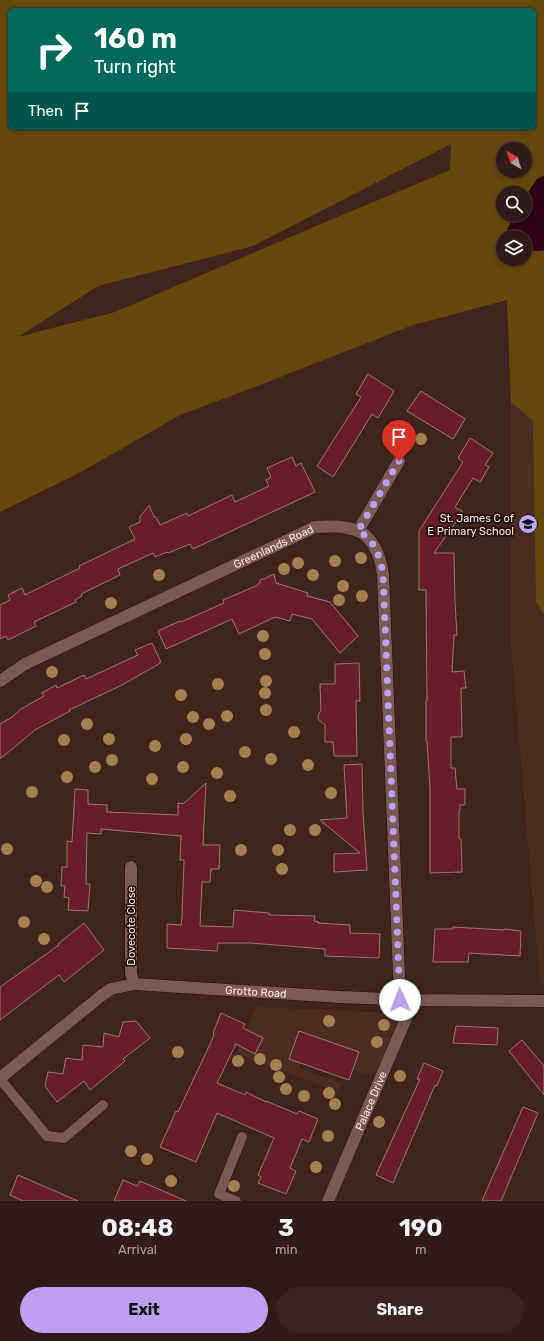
<!DOCTYPE html>
<style>
body{margin:0;font-family:Rubik,sans-serif;background:#38251f;color:#f1f3f6;height:100vh;display:flex;flex-direction:column;font-size:15px;white-space:nowrap}
*{box-sizing:border-box;margin:0}
p{font-size:13px;color:#a8a1a1}
.icon{flex:none;width:22px;height:22px;fill:none;stroke:currentColor;stroke-width:2;stroke-linecap:round;stroke-linejoin:round}
.map{position:relative;height:1201px;overflow:hidden}
.side{display:flex;flex-direction:column;background:#301c16;flex:1}
.side>*{flex:none}
.hud{position:absolute;left:8px;top:8px;width:528px;height:122px;border-radius:6px;box-shadow:0 2px 6px #0003,0 0 0 1px #4b3a35;background:#00695c;color:#fff;overflow:hidden}
.needle{width:26px;rotate:321deg}
.tools{position:absolute;left:496px;top:142px;display:grid;gap:8px}
.tools a{display:grid;place-items:center;width:36px;height:36px;border-radius:50%;background:#301c16;box-shadow:0 2px 6px #0003,0 0 0 1px #4b3a35;font-size:20px}
.pin{position:absolute;display:grid;place-items:center;width:34px;height:34px;color:#fff;margin:-41px -17px;border-radius:50% 50% 50% 0;rotate:-45deg;box-shadow:0 0 4px #0007}
.pin .icon{rotate:45deg}
.me{position:absolute;width:44px;margin:-22px;rotate:358deg;stroke-linejoin:round;filter:drop-shadow(0 0 3px #0008)}
.turn{display:flex;align-items:center;gap:14px;height:84px;padding:0 20px;font-size:18px}
.turn .icon{width:52px;height:52px;stroke-width:2.5}
.turn b{display:block;font-size:28px;line-height:34px}
.then{display:flex;align-items:center;height:38px;padding:0 20px;background:#0003;gap:8px;font-size:15px}
.eta{display:flex;justify-content:space-evenly;align-items:center;height:68px;text-align:center}
.eta b{font-size:24px;font-weight:700;line-height:28px}
.action{display:flex;gap:8px;margin-top:auto;padding:8px 20px}
.action a{flex:1;height:46px;border-radius:24px;background:#bca0f2;color:#111;font-size:16px;font-weight:700;line-height:46px;text-align:center}
.action a+a{background:#38251f;color:#f1f3f6}
.map>svg:first-child{display:block}
</style>
<div class="map">
<svg width="544" height="1201" viewBox="0 0 544 1201">
<rect width="100%" height="100%" fill="#40251d"/>
<g fill="#4e2c23">
<path d="M544 288V985H540L511 645V402L507 300Z"/>
<path d="M256 1007 393 1013 398 1019 375 1076 353 1070 359 1052 300 1063 299 1068 341 1083 337 1091 236 1054Z"/>
</g>
<path fill="#67480c" fill-rule="evenodd" d="M0 0H544V176L537 179 525 197V193H503V215H514L502 241 503 242V259H525V250L544 251V615L536 601 533 420 511 402 507 300 413 325 247 390 180 415 81 472 0 512ZM10 10H534V128H10ZM451 144 450 170 328 221 115 312 18 337 98 286 253 246ZM503 149H525V171H503Z"/>
<path fill="#310019" d="M544 176V250L538 251 525 250V237H504L514 215H525V197L537 179Z"/>
<g fill="#691d2a" stroke="#9a7779">
<path d="M368 374 394 391 378 418 372 414 333 477 317 466 361 397 356 394Z"/>
<path d="M421 391 465 419 453 439 407 411Z"/>
<path d="M470 438 493 453 485 465 489 467 480 482 473 478 455 507 463 512 434 553H454L455 602 457 635H454L452 672 464 671 466 688H461L462 737H451V768H455L457 789H465V805H460V811H459V838L461 839 462 872 430 873V789L427 741H426V701H427L426 590H419V531L463 462 458 458Z"/>
<path d="M292 457 296 466 301 463 315 492 193 549 190 544 168 553 167 552 155 557 153 553 118 569 120 575 81 594 82 596 75 600 76 602 34 622 36 626 8 640 6 636 0 639V605L10 600 8 595 22 588 25 595 80 568 79 566 135 539 129 527 140 522V517L149 505 154 517H156L160 525 187 513 188 516 232 495 235 502 269 486 266 480 271 477 267 468Z"/>
<path d="M274 574 276 583 308 593 307 596 330 602 358 636 340 653 312 619 292 614 290 621 275 617 239 634 232 619 166 649 158 631 180 621 181 622 224 603 223 600 258 585 261 579H264Z"/>
<path d="M152 643 161 662 159 663V664L120 686 69 710 70 711 35 730 0 759V724L12 717 21 709 44 696 42 693 56 685 57 688 84 675 86 679 138 655 135 650Z"/>
<path d="M359 663 360 701H356L357 756H334L333 742H325V725L318 719 319 713 321 711 320 684H335V664Z"/>
<path d="M362 764 363 812 367 870 334 872V854L360 853 320 820 347 818 344 765Z"/>
<path d="M206 783 203 845H220L219 869H211L210 882H202L200 926 233 927 234 910 269 913V915L315 916 314 921 319 922 318 923 350 925V933L380 934 379 958 325 956V949L250 943H218L217 951 167 948V924L181 925 182 917 184 860H180L181 836 101 829V834L87 833 86 884H90L88 911 68 910 69 898 64 897 65 886H61L62 867H67V841L72 842 75 789 88 790V804L107 805V812L178 815V803L183 804Z"/>
<path d="M84 923 104 950 64 982 59 975 0 1020V987L59 945 58 944Z"/>
<path d="M453 927 504 930V929L521 931 520 956 469 953 468 962H433L435 929H453Z"/>
<path d="M221 1013 245 1024 243 1028 263 1038 255 1054 236 1044 217 1083 245 1095 246 1092 266 1102V1101L297 1114 299 1111 318 1119 309 1142 302 1139 290 1168 296 1171 286 1194 258 1183 261 1177 258 1175 274 1138 217 1113 196 1162 160 1147 176 1111 178 1112 212 1040 214 1034 213 1033Z"/>
<path d="M136 1021 150 1038 123 1059 125 1061 90 1090 84 1081 57 1102 45 1086 48 1072 63 1074 66 1058 82 1060 83 1045 103 1047 104 1033 119 1037 123 1022Z"/>
<path d="M456 1026 498 1028 497 1045 453 1043Z"/>
<path d="M299 1031 359 1052 349 1080 289 1059Z"/>
<path d="M522 1040 544 1066V1095L509 1051Z"/>
<path d="M424 1063 443 1071 437 1086 435 1085 393 1183 376 1175 420 1079H417Z"/>
<path d="M523 1107 538 1113 501 1201H482Z"/>
<path d="M18 1175 78 1201H23L10 1195Z"/>
<path d="M123 1180 137 1186 140 1181 186 1201H114Z"/>
</g>
<g fill="none" stroke-linecap="round" stroke-linejoin="round">
<g stroke="#250d07" stroke-width="11">
<g id="lane">
<path d="M0 1079 47 1136 64 1138 103 1105"/>
<path d="M236 1201 219 1194 242 1137"/>
</g>
</g>
<g stroke="#250d07" stroke-width="13">
<g id="street">
<path d="M358 531 399 461"/>
<path id="s1" d="M0 681 25 664 315 527C356 524 376 530 383 574L400 1000"/>
<path d="M131 867V973L134 984"/>
<path id="s2" d="M0 1078 101 996 111 989 134 984 340 997 414 1000 544 1001"/>
<path id="s3" d="M328 1201 414 1000"/>
</g>
</g>
<use href="#lane" stroke="#7a5a52" stroke-width="10"/>
<use href="#street" stroke="#7a5a52" stroke-width="12"/>
</g>
<g fill="#a67f51">
<circle cx="421" cy="439" r="6"/>
<circle cx="361" cy="558" r="6"/>
<circle cx="335" cy="561" r="6"/>
<circle cx="298" cy="563" r="6"/>
<circle cx="284" cy="569" r="6"/>
<circle cx="159" cy="575" r="6"/>
<circle cx="313" cy="575" r="6"/>
<circle cx="343" cy="586" r="6"/>
<circle cx="362" cy="596" r="6"/>
<circle cx="339" cy="600" r="6"/>
<circle cx="111" cy="603" r="6"/>
<circle cx="263" cy="636" r="6"/>
<circle cx="265" cy="654" r="6"/>
<circle cx="52" cy="672" r="6"/>
<circle cx="266" cy="681" r="6"/>
<circle cx="218" cy="684" r="6"/>
<circle cx="265" cy="693" r="6"/>
<circle cx="181" cy="695" r="6"/>
<circle cx="266" cy="710" r="6"/>
<circle cx="227" cy="716" r="6"/>
<circle cx="193" cy="717" r="6"/>
<circle cx="87" cy="724" r="6"/>
<circle cx="209" cy="724" r="6"/>
<circle cx="294" cy="732" r="6"/>
<circle cx="109" cy="739" r="6"/>
<circle cx="186" cy="739" r="6"/>
<circle cx="64" cy="740" r="6"/>
<circle cx="155" cy="746" r="6"/>
<circle cx="245" cy="752" r="6"/>
<circle cx="271" cy="759" r="6"/>
<circle cx="112" cy="760" r="6"/>
<circle cx="308" cy="765" r="6"/>
<circle cx="95" cy="767" r="6"/>
<circle cx="183" cy="767" r="6"/>
<circle cx="217" cy="773" r="6"/>
<circle cx="67" cy="777" r="6"/>
<circle cx="152" cy="779" r="6"/>
<circle cx="32" cy="792" r="6"/>
<circle cx="331" cy="793" r="6"/>
<circle cx="230" cy="796" r="6"/>
<circle cx="290" cy="830" r="6"/>
<circle cx="315" cy="830" r="6"/>
<circle cx="7" cy="849" r="6"/>
<circle cx="241" cy="850" r="6"/>
<circle cx="278" cy="850" r="6"/>
<circle cx="282" cy="869" r="6"/>
<circle cx="36" cy="881" r="6"/>
<circle cx="47" cy="887" r="6"/>
<circle cx="24" cy="922" r="6"/>
<circle cx="44" cy="939" r="6"/>
<circle cx="329" cy="1021" r="6"/>
<circle cx="384" cy="1025" r="6"/>
<circle cx="377" cy="1042" r="6"/>
<circle cx="178" cy="1052" r="6"/>
<circle cx="260" cy="1059" r="6"/>
<circle cx="238" cy="1061" r="6"/>
<circle cx="276" cy="1065" r="6"/>
<circle cx="400" cy="1076" r="6"/>
<circle cx="279" cy="1077" r="6"/>
<circle cx="286" cy="1089" r="6"/>
<circle cx="329" cy="1093" r="6"/>
<circle cx="304" cy="1096" r="6"/>
<circle cx="335" cy="1104" r="6"/>
<circle cx="379" cy="1122" r="6"/>
<circle cx="328" cy="1136" r="6"/>
<circle cx="131" cy="1151" r="6"/>
<circle cx="147" cy="1159" r="6"/>
<circle cx="316" cy="1167" r="6"/>
<circle cx="171" cy="1181" r="6"/>
<circle cx="234" cy="1186" r="6"/>
</g>
<g fill="none" stroke-linecap="round" stroke-linejoin="round">
<path stroke="#bca0f2" stroke-width="7" stroke-dasharray="0 12.6" d="M399 461 358 531C375 540 380 556 383 574L400 1000"/>
</g>
<defs>
<g id="school-disc" transform="scale(1)"><circle r="9.5" fill="#b7abf8" stroke="#1e120e"/><path d="M0-5L7-2L0 1L-7-2ZM-4 1L0 2.5L4 1V4Q0 6-4 4Z" fill="#111"/></g>
</defs>
<g fill-rule="evenodd">
<use href="#school-disc" x="528" y="524"/>
</g>
<g text-anchor="middle" stroke-width="3.5" stroke-linejoin="round" paint-order="stroke">
<g font-size="11" fill="#fce9e4" stroke="#1e120e" text-anchor="end">
<text x="514" y="522">St. James C of<tspan x="514" dy="13">E Primary School</tspan></text>
</g>
<g font-size="11" fill="#fce9e4" stroke="#1e120e">
<text dy="4" stroke="none"><textPath href="#s1" startOffset="305">Greenlands Road</textPath></text>
<text transform="translate(131 926) rotate(-90)" y="4">Dovecote Close</text>
<text dy="4" stroke="none"><textPath href="#s2" startOffset="288">Grotto Road</textPath></text>
<text dy="4" stroke="none"><textPath href="#s3" startOffset="109">Palace Drive</textPath></text>
</g>
</g>
</svg>
<div class="tools">
<a><svg class="needle" viewBox="-14 -14 28 28"><path d="M0-13l5 13h-10z" fill="#e53935"/><path d="M0 13l5-13h-10z" fill="#a8a1a1"/></svg></a>
<a><svg class="icon" aria-label="search" viewBox="0 0 24 24"><circle cx="10" cy="10" r="6"/><path d="M15 15l6 6"/></svg></a>
<a><svg class="icon" aria-label="layers" viewBox="0 0 24 24"><path d="M12 4l9 5-9 5-9-5zM3 14l9 5 9-5"/></svg></a>
</div>
<div class="pin" style="left:399px;top:461px;background:#d93025"><svg class="icon" aria-label="arrive" viewBox="0 0 24 24"><path d="M6 21V4h12l-3 4 3 4H6"/></svg></div>
<svg class="me" style="left:400px;top:1000px" viewBox="-20 -20 40 40"><circle r="19" fill="#fff"/><path d="M0-13L10 11 0 6-10 11z" fill="#bca0f2"/></svg>
<div class="hud">
<div class="turn"><svg class="icon" aria-label="right" viewBox="0 0 24 24"><path d="M7 20v-9h11M14 6l5 5-5 5"/></svg><div><b>160 m</b>Turn right</div></div>
<div class="then">Then<svg class="icon" aria-label="arrive" viewBox="0 0 24 24"><path d="M6 21V4h12l-3 4 3 4H6"/></svg></div>
</div>
</div>
<section class="side">
<div class="eta">
<div><b>08:48</b><p>Arrival</p></div>
<div><b>3</b><p>min</p></div>
<div><b>190</b><p>m</p></div>
</div>
<div class="action"><a>Exit</a><a>Share</a></div>
</section>
